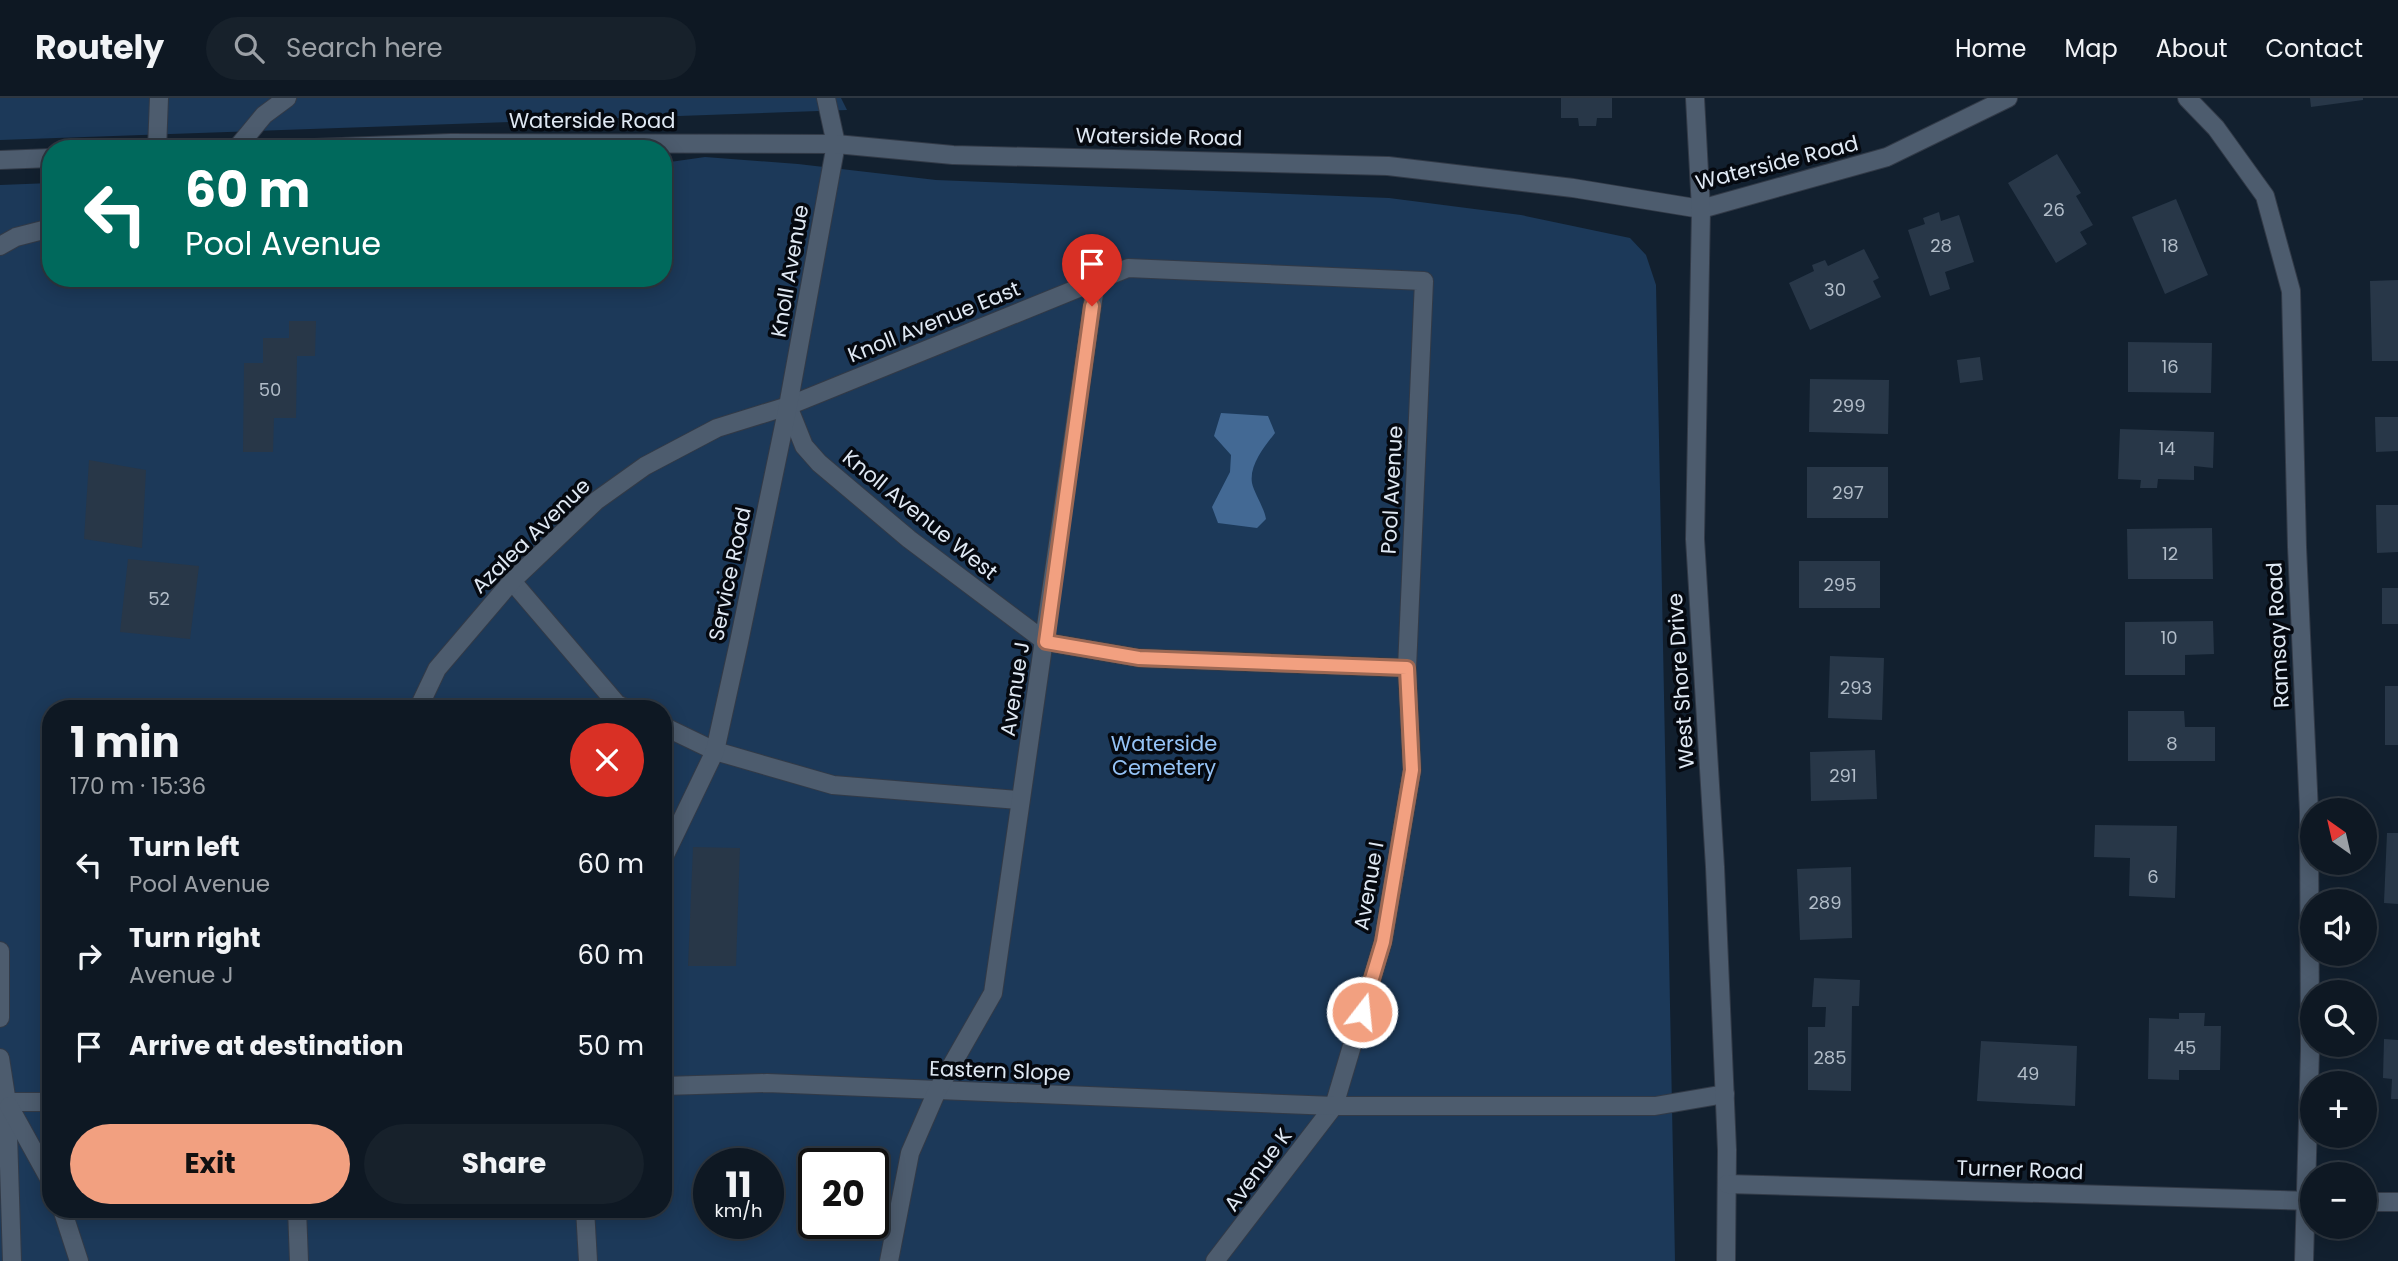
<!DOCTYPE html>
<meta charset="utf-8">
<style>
body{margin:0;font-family:Poppins,sans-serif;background:#17212b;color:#f1f3f6;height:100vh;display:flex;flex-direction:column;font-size:26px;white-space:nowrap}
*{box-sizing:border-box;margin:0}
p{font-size:23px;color:#9ba0a6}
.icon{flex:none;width:38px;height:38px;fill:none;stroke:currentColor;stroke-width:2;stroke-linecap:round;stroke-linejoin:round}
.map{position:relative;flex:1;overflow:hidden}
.drawer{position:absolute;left:42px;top:602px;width:630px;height:518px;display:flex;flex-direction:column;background:#0e1823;border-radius:28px;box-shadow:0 4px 18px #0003,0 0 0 2px #2e3741}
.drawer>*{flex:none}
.guide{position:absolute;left:42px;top:42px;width:630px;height:147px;border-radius:28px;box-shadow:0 4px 18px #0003,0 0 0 2px #2e3741;background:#00695c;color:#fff;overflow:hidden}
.needle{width:46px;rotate:326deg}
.controls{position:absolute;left:2300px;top:700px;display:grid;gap:14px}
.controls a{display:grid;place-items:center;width:77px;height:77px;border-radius:50%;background:#0e1823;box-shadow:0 4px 18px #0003,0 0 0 2px #2e3741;font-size:35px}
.speed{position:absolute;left:693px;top:1050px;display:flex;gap:14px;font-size:35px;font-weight:700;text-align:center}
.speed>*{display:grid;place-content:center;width:91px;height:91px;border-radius:50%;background:#0e1823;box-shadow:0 4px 18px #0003,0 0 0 2px #2e3741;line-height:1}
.speed small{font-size:18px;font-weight:400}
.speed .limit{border:4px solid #111;border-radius:10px;background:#fff;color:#111}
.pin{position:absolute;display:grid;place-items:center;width:60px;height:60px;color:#fff;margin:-72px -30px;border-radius:50% 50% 50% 0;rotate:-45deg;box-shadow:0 0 7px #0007}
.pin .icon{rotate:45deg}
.me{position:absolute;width:77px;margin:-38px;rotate:16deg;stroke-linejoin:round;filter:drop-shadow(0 0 5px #0008)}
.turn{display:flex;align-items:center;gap:24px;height:147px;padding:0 28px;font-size:32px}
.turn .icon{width:91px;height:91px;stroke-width:2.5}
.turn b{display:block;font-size:49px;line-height:60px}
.round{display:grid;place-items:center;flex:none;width:74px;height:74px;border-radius:37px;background:#17212b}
.summary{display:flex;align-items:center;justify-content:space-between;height:119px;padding:0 28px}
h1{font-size:42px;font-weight:700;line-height:52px}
.cta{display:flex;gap:14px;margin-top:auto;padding:14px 28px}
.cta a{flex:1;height:80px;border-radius:42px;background:#f2a080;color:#111;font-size:28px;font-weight:700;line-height:80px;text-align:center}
.cta a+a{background:#17212b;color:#f1f3f6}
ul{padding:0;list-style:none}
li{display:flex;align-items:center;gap:21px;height:91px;padding:0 28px}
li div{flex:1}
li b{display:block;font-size:26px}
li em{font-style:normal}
header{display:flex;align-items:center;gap:42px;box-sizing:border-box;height:98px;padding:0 35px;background:#0e1823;border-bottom:2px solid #2e3741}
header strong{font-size:33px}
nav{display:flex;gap:38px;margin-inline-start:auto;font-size:24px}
.search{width:490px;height:63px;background:#17212b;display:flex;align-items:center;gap:18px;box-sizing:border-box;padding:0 24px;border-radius:38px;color:#9ba0a6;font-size:26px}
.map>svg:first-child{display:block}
</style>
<header>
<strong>Routely</strong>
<div class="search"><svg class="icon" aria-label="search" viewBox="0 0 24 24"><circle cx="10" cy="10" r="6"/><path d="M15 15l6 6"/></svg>Search here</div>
<nav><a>Home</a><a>Map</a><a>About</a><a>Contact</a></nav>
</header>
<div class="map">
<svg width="2398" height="1163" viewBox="0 0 2398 1163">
<rect width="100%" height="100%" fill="#12202f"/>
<g fill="#1c3959" fill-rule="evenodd">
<path d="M0 0H841L847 12 0 42Z"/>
<path d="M705 59 798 66 936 82 1389 100 1521 117 1630 140 1646 157 1656 187 1675 1163H0V87L51 85V180H663V65ZM51 611H663V1111H51ZM709 1066H768V1125H709ZM814 1066H873V1125H814Z"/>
</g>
<path fill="#436994" d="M1221 315 1268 318 1275 335C1265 348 1249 367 1252 385 1254 395 1264 409 1266 421L1257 430 1218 425 1212 409 1230 374 1231 357 1214 338Z"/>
<g fill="#283748">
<path d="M1561 0H1612V20H1597L1596 28H1579L1578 20H1561Z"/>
<path d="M2310 0H2363V2L2311 9Z"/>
<path d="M2057 56 2081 95 2076 98 2093 127 2080 134 2087 146 2056 165 2008 85Z"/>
<path d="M2176 101 2208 177 2165 196 2132 119Z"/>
<path d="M1939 114 1941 123 1959 117 1974 164 1945 174 1950 191 1930 198 1908 132 1925 126 1923 120Z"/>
<path d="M1864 151 1879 180 1873 183 1881 199 1810 232 1789 185 1814 173 1812 167 1825 162 1828 168Z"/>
<path d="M2398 182V263H2372L2370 183Z"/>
<path d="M289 223H316L315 258H297L296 320H274L273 354H243L244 265H263V240H289Z"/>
<path d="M2128 244 2212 245 2211 295 2128 294Z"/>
<path d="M1980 259 1983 282 1960 285 1957 262Z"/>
<path d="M1810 281 1889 282 1888 336 1809 334Z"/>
<path d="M2375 319H2398V353L2376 354Z"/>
<path d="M2120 331 2214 334 2213 370 2194 368V382L2158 381 2157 390H2140L2141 382 2118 381Z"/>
<path d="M89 362 146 372 142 450 84 441Z"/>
<rect x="1807" y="369" width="81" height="51"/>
<path d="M2376 407H2398V454L2377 455Z"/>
<path d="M2212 430 2213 481H2128L2127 431Z"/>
<path d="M128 461 199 468 190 541 120 534Z"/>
<rect x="1799" y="463" width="81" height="47"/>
<rect x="2382" y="490" width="16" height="36"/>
<path d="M2213 523 2214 556 2185 557V577H2125V524Z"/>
<path d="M1830 558 1884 560 1882 622 1828 620Z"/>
<rect x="2385" y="588" width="13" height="59"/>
<path d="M2128 613H2184L2185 629H2215V663H2128Z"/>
<path d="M1875 652 1877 701 1811 703 1810 654Z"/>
<path d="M2095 727 2177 728 2175 800 2129 798 2130 760 2094 759Z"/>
<path d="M2387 735H2398V806L2384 805Z"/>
<path d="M693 749 740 750 736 868H688Z"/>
<path d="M1851 769 1852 840 1800 842 1797 771Z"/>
<path d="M1814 880 1860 882 1859 908H1852L1851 993 1808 992V929H1825L1826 909H1812Z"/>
<path d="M2179 915H2205L2204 928H2221L2220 972H2179V982L2148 981 2149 920 2179 921Z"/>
<path d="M2384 941 2398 942V1001H2391L2392 981 2383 980Z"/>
<path d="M1981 943 2077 948 2075 1008 1977 1003Z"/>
</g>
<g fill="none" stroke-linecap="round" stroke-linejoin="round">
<g stroke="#323a47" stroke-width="20">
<g id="lane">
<path d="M157 51 159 0"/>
<path d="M236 51 264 17 287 0"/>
<path d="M0 148 16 139 51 130"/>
<path d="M788 308 804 348 819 365 909 441 1046 544 1139 560 1407 570"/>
<path d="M512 483 617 606 627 611"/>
<path d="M418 611 437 571 512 483 596 403 645 368 717 330 788 308 1128 170 1424 183 1407 570 1412 672 1383 844 1334 1008 1215 1163"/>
<path d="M663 628 715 653 833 687 1019 702"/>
<path d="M663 761 715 653 739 544 788 308 836 46 826 0"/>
<path d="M0 853V920"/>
<path d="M0 960 7 1005 12 1163"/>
<path d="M663 988 767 985 1334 1008H1655L1725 996"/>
<path d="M0 1004H51"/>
<path d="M9 1008 51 1084"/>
<path d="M62 1111 79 1163"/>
<path d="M297 1111 299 1163"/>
<path d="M585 1111 588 1163"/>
<path d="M889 1163 910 1055 937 993 993 895 1096 182"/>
</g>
</g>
<g stroke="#323a47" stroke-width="20">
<g id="street">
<path d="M2187 0 2216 30 2265 98 2291 193 2297 449 2309 714 2310 952 2304 1163"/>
<path d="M287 51 451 45 836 46 953 57 1388 68 1573 90 1701 111 1887 59 2008 0"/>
<path d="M0 62 51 60"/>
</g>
</g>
<g stroke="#323a47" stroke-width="20">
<g id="secondary">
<path d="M1695 0 1701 111 1695 441 1715 769 1727 1052 1726 1163"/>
<path d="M1727 1086 2312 1103"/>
<path d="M2364 1104H2398"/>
</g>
</g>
<use href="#lane" stroke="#4d5c6e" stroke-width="18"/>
<use href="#street" stroke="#4d5c6e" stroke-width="18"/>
<use href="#secondary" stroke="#4d5c6e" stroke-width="18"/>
</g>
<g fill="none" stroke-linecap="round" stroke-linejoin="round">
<g stroke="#9d6853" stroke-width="18">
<path id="route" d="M1092 208 1046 544 1139 560 1407 570 1412 672 1383 844 1362 914"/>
</g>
<use href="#route" stroke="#f2a080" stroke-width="12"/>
</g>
<g text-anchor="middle" stroke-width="7" stroke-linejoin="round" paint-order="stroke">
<g font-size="18" fill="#b1bcc8">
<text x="2054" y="118">26</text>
<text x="1941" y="154">28</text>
<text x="2170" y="154">18</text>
<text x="1835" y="198">30</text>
<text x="2170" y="275">16</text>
<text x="270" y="298">50</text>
<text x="1849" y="314">299</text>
<text x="2167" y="357">14</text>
<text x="1848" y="401">297</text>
<text x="2170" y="462">12</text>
<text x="1840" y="493">295</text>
<text x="159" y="507">52</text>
<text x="2169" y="546">10</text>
<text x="1856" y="596">293</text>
<text x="2172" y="652">8</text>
<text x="1843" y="684">291</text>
<text x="2153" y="785">6</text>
<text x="1825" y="811">289</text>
<text x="2185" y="956">45</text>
<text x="1830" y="966">285</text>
<text x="2028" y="982">49</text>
</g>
<g font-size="21" fill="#dfe8f3" stroke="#050910">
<text x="592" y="30">Waterside Road</text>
<text transform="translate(1159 39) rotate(1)" y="7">Waterside Road</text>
<text transform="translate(1777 65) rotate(-14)" y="7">Waterside Road</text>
<text transform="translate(790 173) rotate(-80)" y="7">Knoll Avenue</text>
<text transform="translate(934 224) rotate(-22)" y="7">Knoll Avenue East</text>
<text transform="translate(1392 392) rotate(-87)" y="7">Pool Avenue</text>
<text transform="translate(920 417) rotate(39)" y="7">Knoll Avenue West</text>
<text transform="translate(531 438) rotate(-44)" y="7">Azalea Avenue</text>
<text transform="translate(730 476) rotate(-78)" y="7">Service Road</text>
<text transform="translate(2278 537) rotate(-93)" y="7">Ramsay Road</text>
<text transform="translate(1681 583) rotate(-94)" y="7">West Shore Drive</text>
<text transform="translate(1015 591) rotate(-81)" y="7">Avenue J</text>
<text transform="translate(1369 788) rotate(-80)" y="7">Avenue I</text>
<text transform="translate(1000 973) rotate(2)" y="7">Eastern Slope</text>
<text transform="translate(1258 1072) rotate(-53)" y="7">Avenue K</text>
<text transform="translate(2020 1072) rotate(2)" y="7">Turner Road</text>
</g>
<g font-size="21" fill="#95c3f6" stroke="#050910">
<text x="1164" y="653">Waterside<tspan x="1164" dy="24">Cemetery</tspan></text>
</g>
</g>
</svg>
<div class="controls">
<a><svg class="needle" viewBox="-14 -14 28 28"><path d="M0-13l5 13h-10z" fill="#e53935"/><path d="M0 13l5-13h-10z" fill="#9ba0a6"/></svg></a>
<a><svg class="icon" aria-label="sound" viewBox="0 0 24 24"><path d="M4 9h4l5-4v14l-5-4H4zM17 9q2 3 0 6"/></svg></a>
<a><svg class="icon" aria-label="search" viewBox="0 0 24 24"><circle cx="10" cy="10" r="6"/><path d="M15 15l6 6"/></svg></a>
<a>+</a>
<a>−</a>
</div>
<div class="speed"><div>11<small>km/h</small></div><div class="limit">20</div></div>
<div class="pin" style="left:1092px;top:208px;background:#d93025"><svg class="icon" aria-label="arrive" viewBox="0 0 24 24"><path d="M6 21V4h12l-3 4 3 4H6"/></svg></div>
<svg class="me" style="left:1362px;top:914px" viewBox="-20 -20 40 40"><circle r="17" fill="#f2a080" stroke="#fff" stroke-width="3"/><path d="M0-11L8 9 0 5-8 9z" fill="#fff"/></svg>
<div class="guide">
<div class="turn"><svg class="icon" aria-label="left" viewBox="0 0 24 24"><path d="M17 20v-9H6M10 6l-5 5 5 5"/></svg><div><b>60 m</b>Pool Avenue</div></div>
</div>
<section class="drawer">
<div class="summary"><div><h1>1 min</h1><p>170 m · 15:36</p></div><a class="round" style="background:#d93025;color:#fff"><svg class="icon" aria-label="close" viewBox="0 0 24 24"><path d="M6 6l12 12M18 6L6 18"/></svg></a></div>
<ul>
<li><svg class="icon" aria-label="left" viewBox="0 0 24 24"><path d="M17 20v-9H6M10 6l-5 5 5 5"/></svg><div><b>Turn left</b><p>Pool Avenue</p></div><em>60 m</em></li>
<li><svg class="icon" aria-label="right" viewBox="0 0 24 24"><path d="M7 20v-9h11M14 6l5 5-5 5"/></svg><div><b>Turn right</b><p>Avenue J</p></div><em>60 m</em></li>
<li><svg class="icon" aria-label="arrive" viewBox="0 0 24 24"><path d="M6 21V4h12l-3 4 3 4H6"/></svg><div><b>Arrive at destination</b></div><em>50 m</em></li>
</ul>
<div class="cta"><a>Exit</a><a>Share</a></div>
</section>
</div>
